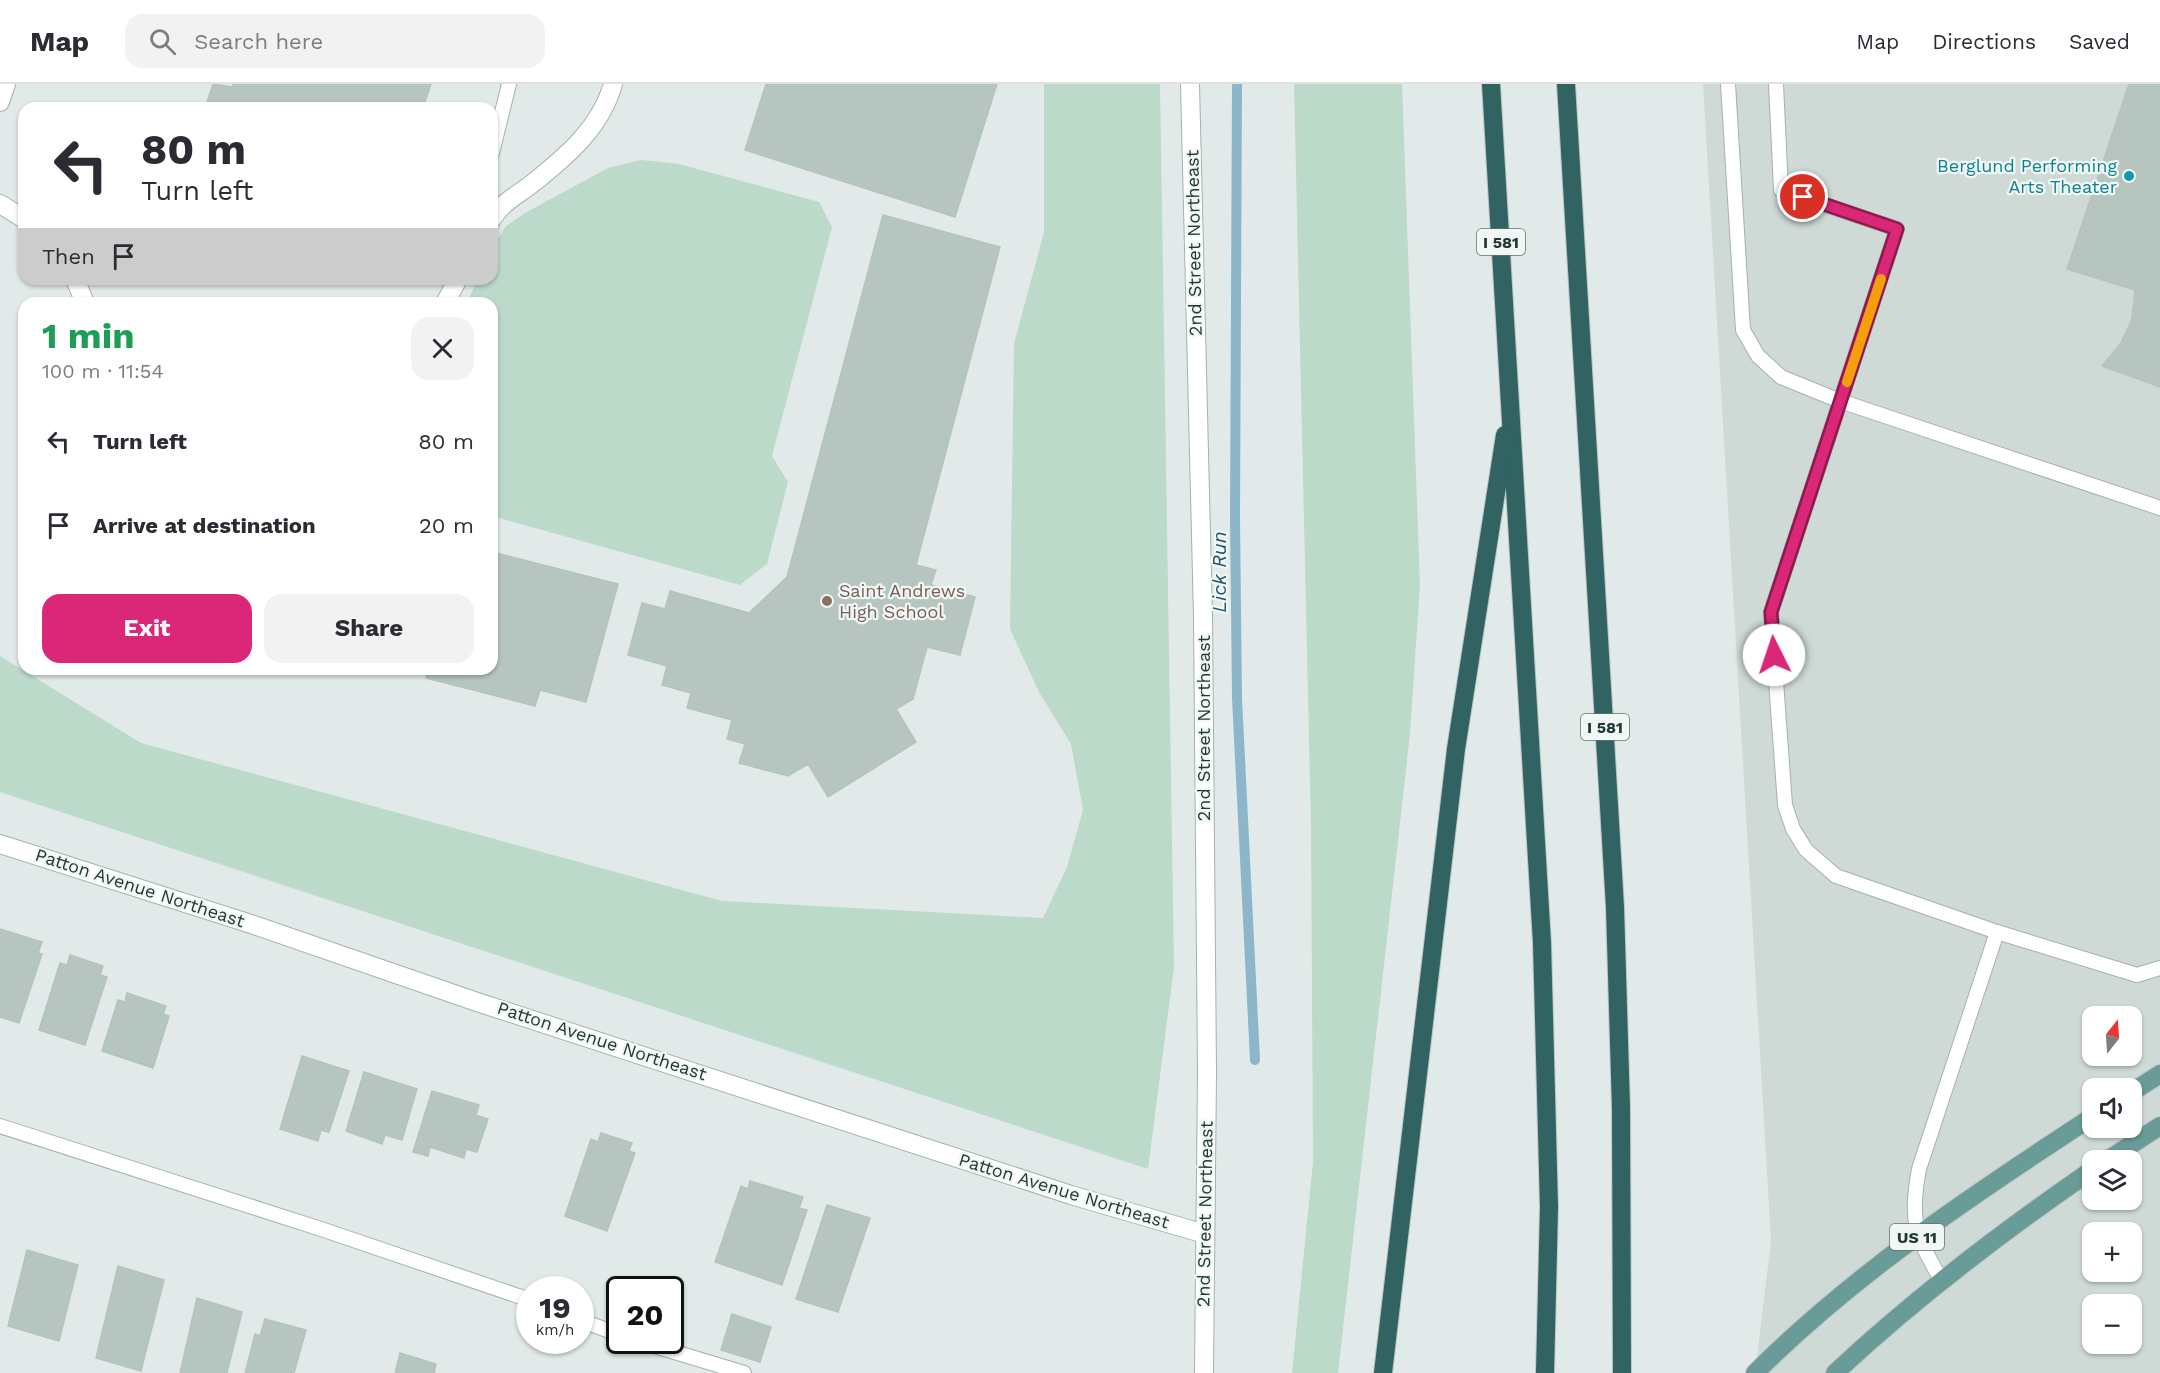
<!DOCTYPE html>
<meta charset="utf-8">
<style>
body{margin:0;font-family:"Work Sans",sans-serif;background:#f2f2f3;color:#2b2b33;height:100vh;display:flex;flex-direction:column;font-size:22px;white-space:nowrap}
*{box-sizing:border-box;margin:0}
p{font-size:20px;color:#7c7c81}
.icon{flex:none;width:33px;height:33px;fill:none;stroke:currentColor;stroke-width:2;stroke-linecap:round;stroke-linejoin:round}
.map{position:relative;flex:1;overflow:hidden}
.sheet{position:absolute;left:18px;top:213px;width:480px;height:378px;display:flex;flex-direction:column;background:#fff;border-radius:18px;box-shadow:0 2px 4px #0004}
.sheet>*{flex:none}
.guide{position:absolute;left:18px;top:18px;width:480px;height:183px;border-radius:18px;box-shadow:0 2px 4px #0004;background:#fff;color:#2b2b33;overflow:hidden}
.needle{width:39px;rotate:17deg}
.controls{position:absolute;left:2082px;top:922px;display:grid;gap:12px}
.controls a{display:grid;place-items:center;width:60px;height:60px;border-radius:12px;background:#fff;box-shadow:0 2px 4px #0004;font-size:30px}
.speed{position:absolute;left:516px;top:1192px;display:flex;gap:12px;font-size:30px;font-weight:700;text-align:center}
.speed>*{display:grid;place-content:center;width:78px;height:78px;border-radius:50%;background:#fff;box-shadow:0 2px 4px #0004;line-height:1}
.speed small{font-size:15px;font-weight:400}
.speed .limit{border:3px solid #111;border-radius:9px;background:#fff;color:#111}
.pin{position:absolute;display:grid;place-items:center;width:51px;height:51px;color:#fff;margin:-26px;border:3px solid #fff;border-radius:50%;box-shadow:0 2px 6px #0007}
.me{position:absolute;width:66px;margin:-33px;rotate:356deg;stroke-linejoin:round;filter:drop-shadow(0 0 4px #0008)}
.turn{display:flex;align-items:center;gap:21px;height:126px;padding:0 24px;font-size:27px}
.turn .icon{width:78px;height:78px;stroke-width:2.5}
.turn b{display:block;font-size:42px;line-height:51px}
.then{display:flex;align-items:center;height:57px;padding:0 24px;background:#0003;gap:12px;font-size:22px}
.round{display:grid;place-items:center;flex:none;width:63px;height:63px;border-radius:18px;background:#f2f2f3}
.overview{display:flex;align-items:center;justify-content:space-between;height:102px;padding:0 24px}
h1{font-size:36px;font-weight:700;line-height:45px;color:#1e9e55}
.action{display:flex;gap:12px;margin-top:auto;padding:12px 24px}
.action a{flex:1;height:69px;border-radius:18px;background:#db2777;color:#fff;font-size:24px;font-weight:700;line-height:69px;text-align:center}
.action a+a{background:#f2f2f3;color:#2b2b33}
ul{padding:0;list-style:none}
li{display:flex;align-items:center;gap:18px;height:84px;padding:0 24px}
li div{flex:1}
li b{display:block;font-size:22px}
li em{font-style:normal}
header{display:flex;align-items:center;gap:36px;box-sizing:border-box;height:84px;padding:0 30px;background:#fff;border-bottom:2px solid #e1e1e2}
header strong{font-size:28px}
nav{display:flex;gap:33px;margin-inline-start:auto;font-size:21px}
.search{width:420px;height:54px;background:#f2f2f3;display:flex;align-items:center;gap:15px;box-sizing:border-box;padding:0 21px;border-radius:18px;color:#7c7c81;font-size:22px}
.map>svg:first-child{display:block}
</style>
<header>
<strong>Map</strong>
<div class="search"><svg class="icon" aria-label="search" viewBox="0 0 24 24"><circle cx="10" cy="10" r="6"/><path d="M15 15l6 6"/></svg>Search here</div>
<nav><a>Map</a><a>Directions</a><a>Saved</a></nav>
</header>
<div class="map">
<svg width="2160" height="1289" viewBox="0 0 2160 1289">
<rect width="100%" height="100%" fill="#e1eae8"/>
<path fill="#cfdad7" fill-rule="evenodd" d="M1703 0H2160V1289H1755L1771 1157ZM2092 933H2132V972H2092ZM2092 1005H2132V1044H2092ZM2092 1077H2132V1116H2092ZM2092 1149H2132V1188H2092ZM2092 1221H2132V1260H2092Z"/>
<g fill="#bbdac9">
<path d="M1044 0H1160L1174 883 1148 1085 0 708V572L141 659 722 817 1043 834 1067 783 1083 726 1071 660 1039 608 1010 545 1014 260 1044 148Z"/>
<path d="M1294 0H1402L1420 501 1410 650 1338 1289H1292L1313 1078 1311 742Z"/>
<path d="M641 76 679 80 819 118 832 143 772 372 788 398 767 480 740 501 492 432V219H467L478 195H492V163L506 142 525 129 608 84Z"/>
</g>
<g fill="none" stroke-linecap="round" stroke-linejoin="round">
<path stroke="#8db6cb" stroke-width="10" d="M1237 0 1235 434 1237 614 1255 976"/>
</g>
<g fill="#b7c5c1" stroke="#b4c3c0" stroke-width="1.5">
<path d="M213 0 232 3 233 0H333L325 24H205Z"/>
<path d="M333 0H431L423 24H325Z"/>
<path d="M766 0H997L955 133 745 66Z"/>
<path d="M2129 0H2160V303L2102 282 2121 259 2132 235 2135 206 2067 185Z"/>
<path d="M883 131 1000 163 916 481 936 486 931 501 975 513 960 571 927 563 913 615 896 625 916 658 828 713 808 680 788 692 739 679 745 660 727 655 732 636 687 624 691 609 662 601 667 582 628 571 642 519 665 525 670 507 749 529 787 493Z"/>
<path d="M492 468 618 500 586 618 540 606 535 622 426 594 428 585H492Z"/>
<path d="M0 845 42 858 38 869 42 870 19 939 0 933Z"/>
<path d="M70 871 103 882 100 891 107 893 85 961 39 946 60 879 67 881Z"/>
<path d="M127 909 166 922 163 930 169 932 153 984 102 967 118 916 125 918Z"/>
<path d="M302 972 349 987 329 1048 321 1046 318 1057 280 1045Z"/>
<path d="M364 988 417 1005 402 1056 385 1051 382 1060 346 1047Z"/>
<path d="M432 1007 479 1021 476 1031 488 1035 477 1068 466 1065 464 1074 430 1063 428 1072 413 1068Z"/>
<path d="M601 1049 632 1059 629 1067 635 1069 607 1147 565 1132 591 1055 598 1058Z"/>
<path d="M750 1097 803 1113 799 1124 807 1126 782 1201 715 1178 741 1102 748 1105Z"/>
<path d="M827 1121 870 1134 838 1228 796 1215Z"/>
<path d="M27 1166 78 1181 59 1257 8 1242Z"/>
<path d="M118 1182 164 1196 141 1287 96 1274Z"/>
<path d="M197 1214 242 1228 227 1289H180Z"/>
<path d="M732 1230 771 1243 760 1278 721 1266Z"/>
<path d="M265 1235 306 1246 294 1289H245L255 1250 260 1252Z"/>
<path d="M400 1269 436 1280 434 1289H395Z"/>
</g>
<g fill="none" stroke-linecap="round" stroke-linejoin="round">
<g stroke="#a4b1af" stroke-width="16">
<g id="lane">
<path d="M1728 0 1743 246 1758 272 1781 293 1840 317 2160 424"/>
<path d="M1776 0 1781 106 1897 145 1771 528 1785 721 1793 745 1806 766 1836 792 1997 848 2137 891 2160 884"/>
<path d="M492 69 509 0"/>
<path d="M0 1042 321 1145 530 1216"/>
<path d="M1941 1196C1916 1151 1909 1138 1919 1085L1997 848"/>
<path d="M580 1236 620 1251"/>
<path d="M638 1257 744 1289"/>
</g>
</g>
<g stroke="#a4b1af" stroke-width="20">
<g id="street">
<path d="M1190 0 1203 533 1207 988 1204 1289"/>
<path d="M0 18 6 0"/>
<path d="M0 120 24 135"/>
<path d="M492 135C502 118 518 111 533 99 567 72 601 43 613 0"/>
<path d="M75 195 85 219"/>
<path d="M445 219 458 195"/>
<path d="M0 760 251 840 477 918 1071 1111 1205 1150"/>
</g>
</g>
<g stroke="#bdc4c3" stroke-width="20">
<g id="primary">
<path d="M2132 1008 2160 990"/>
<path d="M2106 1077 2160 1042"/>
<path d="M1755 1289C1855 1189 1974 1110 2092 1033"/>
<path d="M1835 1289C1915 1214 2002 1148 2092 1086"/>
</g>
</g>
<g stroke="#bdc4c3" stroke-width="20">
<g id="highway">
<path d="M1491 0 1542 859 1549 1123 1545 1289"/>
<path d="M1566 0 1615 823 1621 1024 1622 1289"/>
<path d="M1383 1289 1456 665 1505 351"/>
</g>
</g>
<use href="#lane" stroke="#fff" stroke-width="14"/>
<use href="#street" stroke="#fff" stroke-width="18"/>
<use href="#primary" stroke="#699c98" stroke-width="18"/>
<use href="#highway" stroke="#316362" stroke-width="18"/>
</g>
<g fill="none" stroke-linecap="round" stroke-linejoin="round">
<g stroke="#8e194d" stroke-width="15">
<path id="route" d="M1774 571 1771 528 1897 145 1803 113"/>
</g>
<use href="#route" stroke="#db2777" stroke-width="10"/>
<path stroke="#f59e0b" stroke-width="10" d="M1847 298 1881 195"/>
</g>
<circle fill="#0f9aa8" stroke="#f1f7f5" stroke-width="2" cx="2129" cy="92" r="6"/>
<circle fill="#8d6e63" stroke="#f1f7f5" stroke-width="2" cx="827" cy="517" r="6"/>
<g text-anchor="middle" stroke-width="4.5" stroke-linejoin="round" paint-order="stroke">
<g fill="#f1f7f5" stroke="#617270" stroke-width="1.5">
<rect x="1477" y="145" width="48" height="26" rx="4.5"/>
<rect x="1581" y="630" width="48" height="26" rx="4.5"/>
<rect x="1890" y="1140" width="54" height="26" rx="4.5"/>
</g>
<g font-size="16" font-weight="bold" fill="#233937">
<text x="1501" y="164">I 581</text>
<text x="1605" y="649">I 581</text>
<text x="1917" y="1159">US 11</text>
</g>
<g font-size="18" fill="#0d838f" stroke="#f1f7f5" text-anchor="end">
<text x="2117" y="88">Berglund Performing<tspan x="2117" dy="21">Arts Theater</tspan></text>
</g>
<g font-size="18" fill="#233937" stroke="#f1f7f5">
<text transform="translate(1194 159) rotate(-91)" y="6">2nd Street Northeast</text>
<text transform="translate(1204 644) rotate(-90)" y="6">2nd Street Northeast</text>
<text transform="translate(140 804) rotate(18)" y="6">Patton Avenue Northeast</text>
<text transform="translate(602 957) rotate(18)" y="6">Patton Avenue Northeast</text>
<text transform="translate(1064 1107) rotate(17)" y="6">Patton Avenue Northeast</text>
<text transform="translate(1205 1130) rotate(-89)" y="6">2nd Street Northeast</text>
</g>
<g font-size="18" fill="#785e54" stroke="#f1f7f5" text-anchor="start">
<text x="839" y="513">Saint Andrews<tspan x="839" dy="21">High School</tspan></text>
</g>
<g font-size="20" font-style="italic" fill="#225570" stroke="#f1f7f5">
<text transform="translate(1219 488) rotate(-90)" y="7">Lick Run</text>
</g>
</g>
</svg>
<div class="controls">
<a><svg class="needle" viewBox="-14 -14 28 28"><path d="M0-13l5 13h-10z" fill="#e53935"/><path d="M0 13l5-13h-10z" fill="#7c7c81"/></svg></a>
<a><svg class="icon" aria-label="sound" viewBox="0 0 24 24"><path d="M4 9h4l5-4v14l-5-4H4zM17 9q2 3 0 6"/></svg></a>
<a><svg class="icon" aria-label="layers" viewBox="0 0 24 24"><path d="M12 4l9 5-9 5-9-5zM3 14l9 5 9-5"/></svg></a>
<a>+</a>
<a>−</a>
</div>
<div class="speed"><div>19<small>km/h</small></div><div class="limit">20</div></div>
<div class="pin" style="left:1803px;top:113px;background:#d93025"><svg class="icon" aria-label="arrive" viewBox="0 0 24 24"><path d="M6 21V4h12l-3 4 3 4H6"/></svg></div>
<svg class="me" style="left:1774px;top:571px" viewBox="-20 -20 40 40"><circle r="19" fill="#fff"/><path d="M0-13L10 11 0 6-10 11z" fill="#db2777"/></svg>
<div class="guide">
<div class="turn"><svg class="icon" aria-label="left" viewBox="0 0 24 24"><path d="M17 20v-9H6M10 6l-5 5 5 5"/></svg><div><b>80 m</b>Turn left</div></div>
<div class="then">Then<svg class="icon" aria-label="arrive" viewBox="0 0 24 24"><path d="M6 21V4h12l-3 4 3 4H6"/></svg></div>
</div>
<section class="sheet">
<div class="overview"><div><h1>1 min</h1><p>100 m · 11:54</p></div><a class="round"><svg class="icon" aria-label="close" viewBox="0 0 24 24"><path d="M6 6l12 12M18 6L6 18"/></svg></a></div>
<ul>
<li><svg class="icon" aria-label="left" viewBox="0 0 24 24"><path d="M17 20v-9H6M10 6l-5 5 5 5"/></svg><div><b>Turn left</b></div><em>80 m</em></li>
<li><svg class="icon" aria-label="arrive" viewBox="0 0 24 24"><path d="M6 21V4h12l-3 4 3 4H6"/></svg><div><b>Arrive at destination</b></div><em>20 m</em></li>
</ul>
<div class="action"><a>Exit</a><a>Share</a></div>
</section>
</div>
